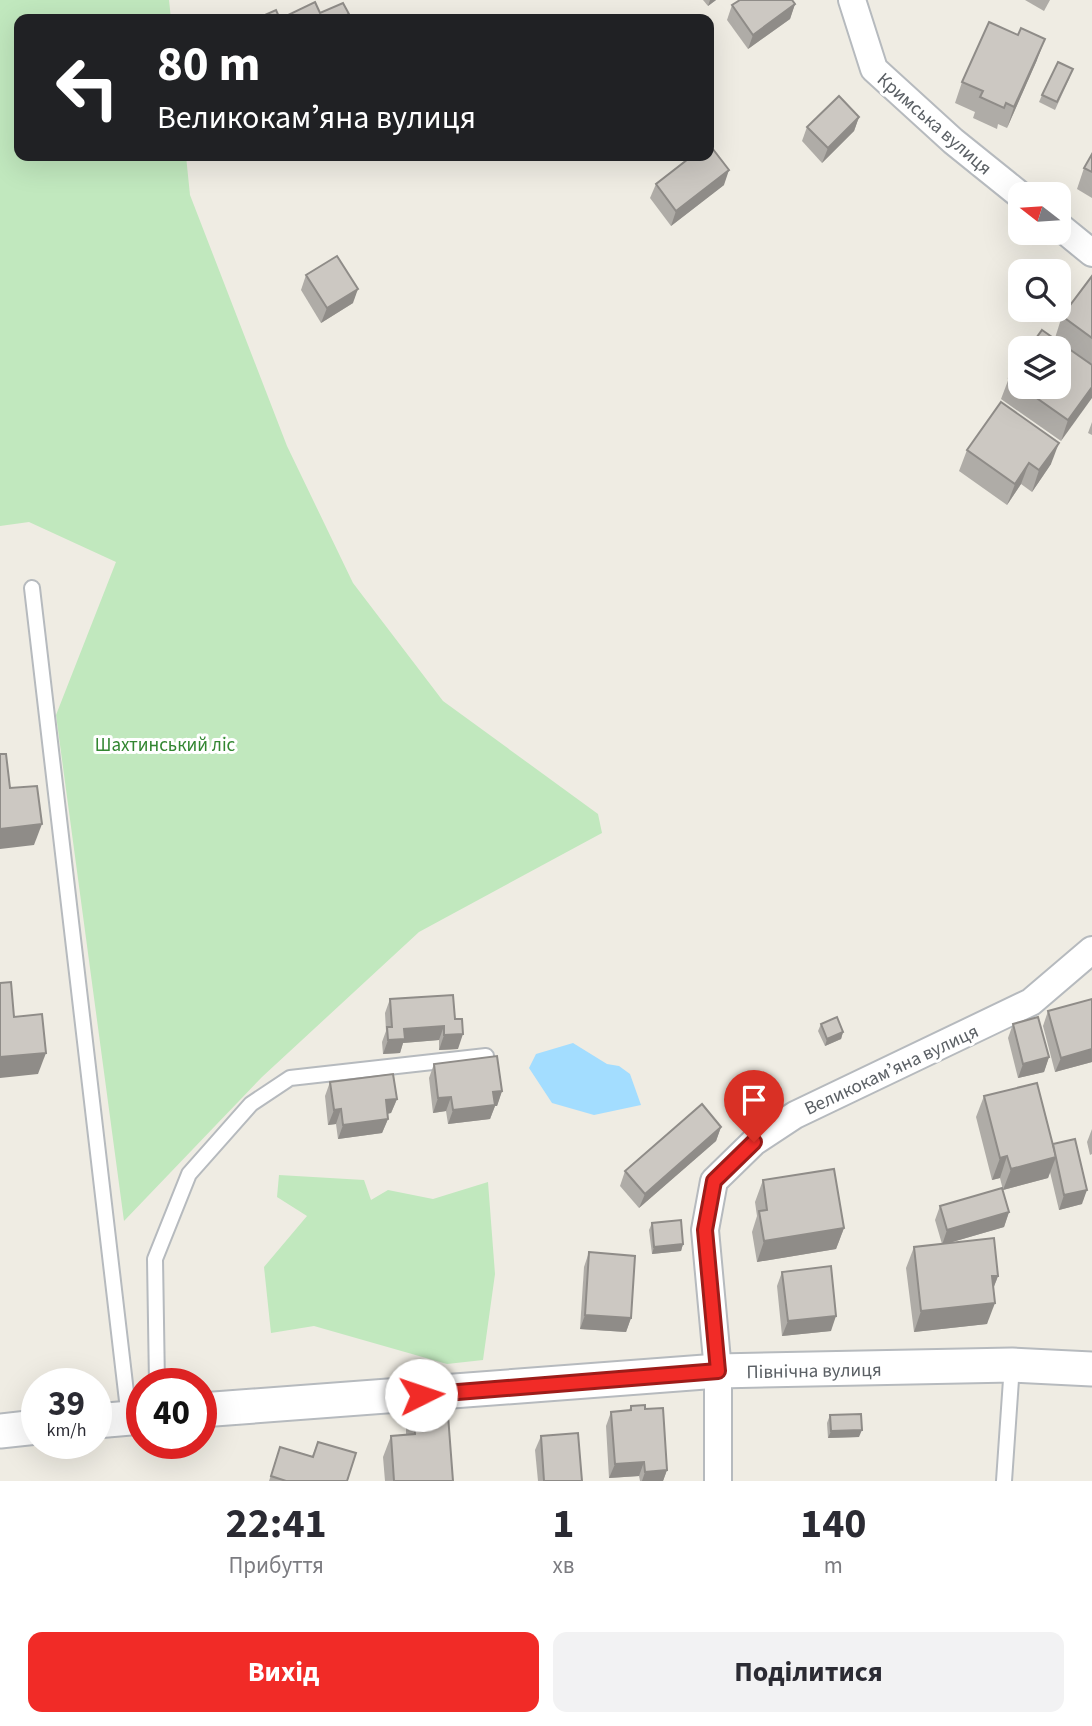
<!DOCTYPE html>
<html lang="uk">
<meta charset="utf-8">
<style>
body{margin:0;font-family:"Source Sans 3",sans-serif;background:#f2f2f3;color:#2b2b33;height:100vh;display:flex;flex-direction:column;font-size:26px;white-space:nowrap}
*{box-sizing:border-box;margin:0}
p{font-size:23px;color:#7c7c81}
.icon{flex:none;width:38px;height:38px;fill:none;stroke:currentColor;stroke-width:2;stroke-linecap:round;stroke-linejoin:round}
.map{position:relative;height:1481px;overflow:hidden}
.drawer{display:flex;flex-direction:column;background:#fff;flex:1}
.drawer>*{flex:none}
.banner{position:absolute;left:14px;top:14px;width:700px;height:147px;border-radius:14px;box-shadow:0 7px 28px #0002;background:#202124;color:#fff;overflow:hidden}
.needle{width:46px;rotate:287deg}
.buttons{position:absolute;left:1008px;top:182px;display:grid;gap:14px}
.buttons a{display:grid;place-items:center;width:63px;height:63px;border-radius:14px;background:#fff;box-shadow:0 7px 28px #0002;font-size:35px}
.speed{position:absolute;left:21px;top:1368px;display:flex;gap:14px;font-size:35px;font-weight:700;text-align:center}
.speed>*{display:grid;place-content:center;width:91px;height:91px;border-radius:50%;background:#fff;box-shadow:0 7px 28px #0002;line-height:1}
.speed small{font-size:18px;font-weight:400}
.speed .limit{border:10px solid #d22;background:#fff;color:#111}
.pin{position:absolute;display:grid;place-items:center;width:60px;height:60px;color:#fff;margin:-72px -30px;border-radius:50% 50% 50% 0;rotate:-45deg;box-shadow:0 0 7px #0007}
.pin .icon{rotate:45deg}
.me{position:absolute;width:77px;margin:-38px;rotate:86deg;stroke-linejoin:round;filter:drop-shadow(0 0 5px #0008)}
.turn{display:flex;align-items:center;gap:24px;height:147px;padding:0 28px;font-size:32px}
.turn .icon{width:91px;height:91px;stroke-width:2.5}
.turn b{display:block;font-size:49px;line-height:60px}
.eta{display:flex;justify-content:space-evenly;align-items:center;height:119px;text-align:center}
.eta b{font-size:42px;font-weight:700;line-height:49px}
.button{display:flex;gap:14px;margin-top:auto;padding:14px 28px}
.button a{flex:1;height:80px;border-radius:14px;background:#f12b27;color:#fff;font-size:28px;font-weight:700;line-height:80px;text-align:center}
.button a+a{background:#f2f2f3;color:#2b2b33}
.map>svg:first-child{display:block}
</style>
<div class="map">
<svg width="1092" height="1481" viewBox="0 0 1092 1481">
<rect width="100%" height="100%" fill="#efece3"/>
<g fill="#c1e8be">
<path d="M0 0H169L171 19H19V156H186L190 195 287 446 353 583 443 701 598 814 602 833 419 932 262 1077 124 1221 56 715 116 562 29 522 0 526Z"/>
<path d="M279 1175 364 1180 371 1200 388 1190 433 1199 488 1182 495 1274 483 1360 447 1364 314 1326 271 1333 264 1267 307 1216 277 1197Z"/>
</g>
<path fill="#a3ddff" d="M573 1043 607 1064 619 1066 630 1074 641 1105 594 1115 552 1103 529 1068 536 1054Z"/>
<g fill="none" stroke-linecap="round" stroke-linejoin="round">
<g stroke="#b6babe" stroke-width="18">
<g id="service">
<path d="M32 588 129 1418"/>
<path d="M157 1384 155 1259 189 1174 251 1104 290 1078 486 1056"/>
<path d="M1004 1481 1012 1365"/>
</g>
</g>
<g stroke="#b6babe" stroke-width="30">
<g id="minor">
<path d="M852 0 874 69 953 141 1020 195"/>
<path d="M1059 226 1092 253"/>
<path d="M718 1481V1371L705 1230 714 1181 754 1142 795 1115 1031 1002 1092 950"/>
</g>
</g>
<g stroke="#b6babe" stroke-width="37">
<g id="tertiary">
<path d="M201 1410 718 1371 1012 1365 1092 1369"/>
<path d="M96 1421 142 1417"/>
<path d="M0 1431 37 1427"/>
</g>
</g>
<use href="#service" stroke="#fff" stroke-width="14"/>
<use href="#minor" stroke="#fff" stroke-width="26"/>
<use href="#tertiary" stroke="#fff" stroke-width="33"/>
</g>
<g fill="#afaca7">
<path d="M703 0H716L708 6Z"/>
<path d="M1025 0H1050L1044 11Z"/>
<path d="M795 4 790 19 748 49 727 20 732 5Z"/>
<path d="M1037 60 1007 128 998 124 997 129 973 118 975 112 955 103 962 82Z"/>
<path d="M1070 77 1055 110 1039 102 1042 95Z"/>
<path d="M859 117 854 131 822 163 802 141 807 127Z"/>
<path d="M1092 154V198L1077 189 1084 168Z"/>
<path d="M656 184 724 185 671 226 650 198Z"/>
<path d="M306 275 353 303 321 323 301 290Z"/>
<path d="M1092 276V365L1055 338 1062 316Z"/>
<path d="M1020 361V387H1059L1092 365 1061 441 1001 399 1009 378Z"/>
<path d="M1092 422V435L1088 433Z"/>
<path d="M967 450 1051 464 1032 492 1021 484 1007 505 959 471Z"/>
<path d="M453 995 458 1049 439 1050V1040L403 1043 400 1053 383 1054 382 1042 386 1031 385 1013 390 999Z"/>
<path d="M1092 999V1062L1055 1072 1043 1026 1048 1011Z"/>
<path d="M821 1024 843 1032 841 1039 825 1046 818 1031Z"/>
<path d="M1013 1024 1049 1057 1044 1072 1018 1078 1008 1038Z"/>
<path d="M434 1064 502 1091 497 1106H495L490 1119 448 1124 446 1111 433 1113 429 1078Z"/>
<path d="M330 1082 397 1099 391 1113 387 1114 388 1119 382 1133 338 1139 336 1124 328 1125 325 1096Z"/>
<path d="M984 1096 1053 1145 1082 1204 1059 1210 1050 1172 1048 1178 1003 1190 1000 1178 992 1180 976 1117Z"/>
<path d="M721 1127 716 1141 639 1208 620 1186 625 1171Z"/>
<path d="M1092 1129V1154L1090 1155 1087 1142Z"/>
<path d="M763 1180 844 1228 836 1249 757 1262 752 1232 757 1216 755 1202Z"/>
<path d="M940 1206 1009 1212 1004 1227 945 1244 998 1276 993 1289 987 1324 914 1332 906 1268 914 1247 942 1244 935 1220Z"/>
<path d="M652 1223 683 1244 681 1251 652 1254 649 1230Z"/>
<path d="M589 1252 631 1318 626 1332 580 1329 584 1267Z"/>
<path d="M782 1272 831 1331 782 1336 777 1286Z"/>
<path d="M413 1405 453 1481H385L383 1457 391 1436 406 1434V1426Z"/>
<path d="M631 1406 645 1409 667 1470 663 1481H640L639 1476 609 1478 606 1426 611 1412 629 1410Z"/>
<path d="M830 1415 859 1437 828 1438 827 1423Z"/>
<path d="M541 1436 582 1481H538L535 1450Z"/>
<path d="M318 1442 347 1481H269L280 1447 312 1456Z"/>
</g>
<g fill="#8f8c88">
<path d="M710 0H716L708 6Z"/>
<path d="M795 4 790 19 748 49 753 35Z"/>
<path d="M349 14 347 19H339Z"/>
<path d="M1045 39 1037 60 1007 128 1014 107Z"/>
<path d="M859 117 854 131 822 163 828 148Z"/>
<path d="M729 170 724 185 671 226 676 211Z"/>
<path d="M358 289 353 303 321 323 327 308Z"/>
<path d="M1092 387V398L1061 441 1068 420Z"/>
<path d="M1059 443 1051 464 1032 492 1039 470Z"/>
<path d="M1029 463 1021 484 1007 505 1015 484Z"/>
<path d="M42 824 34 845 0 849V829Z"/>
<path d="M444 1026 439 1040 403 1043 400 1053 383 1054 388 1040 404 1029Z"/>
<path d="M843 1032 841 1039 825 1046 827 1039Z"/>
<path d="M463 1034 458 1049 439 1050 444 1035Z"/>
<path d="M1092 1049V1062L1055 1072 1061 1058Z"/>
<path d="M46 1053 38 1074 0 1078V1057Z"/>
<path d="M1049 1057 1044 1072 1018 1078 1023 1064Z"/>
<path d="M502 1091 497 1106H495L490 1119 448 1124 453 1110 493 1092Z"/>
<path d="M451 1097 446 1111 433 1113 438 1098Z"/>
<path d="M397 1099 391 1113 380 1115 386 1100Z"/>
<path d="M341 1109 336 1124 328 1125 334 1110Z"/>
<path d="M388 1119 382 1133 338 1139 343 1125Z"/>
<path d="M721 1127 716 1141 639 1208 645 1194Z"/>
<path d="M1007 1156 1000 1178 992 1180 1000 1158Z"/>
<path d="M1056 1157 1048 1178 1003 1190 1011 1169Z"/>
<path d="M1087 1190 1082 1204 1059 1210 1064 1195Z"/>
<path d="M1009 1212 1004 1227 942 1245 947 1230Z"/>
<path d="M844 1228 836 1249 757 1262 764 1241Z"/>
<path d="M683 1244 681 1251 652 1254 654 1247Z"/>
<path d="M992 1276H998L990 1297Z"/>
<path d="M995 1303 987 1324 914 1332 921 1311Z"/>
<path d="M585 1315 631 1318 626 1332 580 1329Z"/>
<path d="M836 1316 831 1331 782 1336 788 1321Z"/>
<path d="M862 1430 859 1437 828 1438 831 1431Z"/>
<path d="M644 1462 639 1476 609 1478 615 1464Z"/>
<path d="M667 1470 663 1481H642L645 1472Z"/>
</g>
<g fill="#ccc8c2" stroke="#8f8c88" stroke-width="2">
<path d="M740 0H792L795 4 753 35 732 5Z"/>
<path d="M315 2 320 13 343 3 349 14 339 19H256L276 10 280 19Z"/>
<path d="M989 22 1018 35 1021 28 1045 39 1014 107 1006 103 1004 108 980 97 983 91 962 82Z"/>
<path d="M1058 62 1073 69 1057 102 1042 95Z"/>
<path d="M839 96 859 117 828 148 807 127Z"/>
<path d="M709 144 729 170 676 211 656 184 692 156H709Z"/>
<path d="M1092 154V172L1084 168Z"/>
<path d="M337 256 358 289 327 308 306 275Z"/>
<path d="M1092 276V338L1062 316Z"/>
<path d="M1042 330 1092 365V387L1068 420 1021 387H1059V348H1029Z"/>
<path d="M1020 361V386L1009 378Z"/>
<path d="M1001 402 1059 443 1039 470 1029 463 1015 484 967 450Z"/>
<path d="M0 754H6L10 788 37 786 42 824 0 829Z"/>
<path d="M11 982 14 1017 42 1014 46 1053 0 1057V983Z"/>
<path d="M453 995 455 1019H462L463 1034 444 1035V1026L404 1029 405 1039 388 1040 387 1027H392L390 999Z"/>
<path d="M1092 999V1049L1061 1058 1048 1011Z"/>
<path d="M837 1017 843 1032 827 1039 821 1024Z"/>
<path d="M1038 1017 1049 1057 1023 1064 1013 1024Z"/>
<path d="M497 1056 502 1091 493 1092 495 1105 453 1110 451 1097 438 1098 434 1064Z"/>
<path d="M393 1074 397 1099 386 1100 388 1119 343 1125 341 1109 334 1110 330 1082Z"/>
<path d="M1037 1083 1056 1157 1011 1169 1007 1156 1000 1158 984 1096Z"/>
<path d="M702 1104 721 1127 645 1194 625 1171Z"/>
<path d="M1075 1139 1087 1190 1064 1195 1053 1144Z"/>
<path d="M834 1169 844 1228 764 1241 759 1211 767 1210 763 1180Z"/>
<path d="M1002 1188 1009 1212 947 1230 940 1206Z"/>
<path d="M681 1220 683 1244 654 1247 652 1223Z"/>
<path d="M994 1238 998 1276H992L995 1303 921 1311 914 1247Z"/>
<path d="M589 1252 635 1256 631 1318 585 1315Z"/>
<path d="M831 1266 836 1316 788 1321 782 1272Z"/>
<path d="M447 1402 453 1481H394L391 1436 415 1434 413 1405Z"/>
<path d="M645 1405V1409L663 1408 667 1470 645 1472 644 1462 615 1464 611 1412 631 1410V1406Z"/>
<path d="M861 1414 862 1430 831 1431 830 1415Z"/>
<path d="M578 1433 582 1481H544L541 1436Z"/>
<path d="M318 1442 356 1453 347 1481H286L271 1476 280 1447 313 1457Z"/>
</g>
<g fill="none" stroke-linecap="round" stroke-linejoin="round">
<g stroke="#9d1c19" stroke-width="18">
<path id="route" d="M421 1395 718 1371 705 1230 714 1181 754 1142"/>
</g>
<use href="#route" stroke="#f12b27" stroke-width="12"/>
</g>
<g text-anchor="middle" stroke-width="6" stroke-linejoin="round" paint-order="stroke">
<g font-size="19" fill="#5b6065" stroke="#fff">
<text transform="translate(935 123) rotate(41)" y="7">Кримська вулиця</text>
<text transform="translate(891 1069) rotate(-25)" y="7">Великокамʼяна вулиця</text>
<text transform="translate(814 1370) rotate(-1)" y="7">Північна вулиця</text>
</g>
<g font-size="19" fill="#328631" stroke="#fff">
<text x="165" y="751">Шахтинський ліс</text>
</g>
</g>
</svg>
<div class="buttons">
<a><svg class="needle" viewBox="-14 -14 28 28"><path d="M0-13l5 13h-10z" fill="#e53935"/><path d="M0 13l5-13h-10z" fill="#7c7c81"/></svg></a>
<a><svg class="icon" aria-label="search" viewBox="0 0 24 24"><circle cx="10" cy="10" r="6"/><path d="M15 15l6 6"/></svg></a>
<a><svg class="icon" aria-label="layers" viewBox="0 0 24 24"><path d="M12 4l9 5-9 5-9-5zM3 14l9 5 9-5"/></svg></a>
</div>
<div class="speed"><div>39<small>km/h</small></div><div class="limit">40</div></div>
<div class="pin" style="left:754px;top:1142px;background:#d93025"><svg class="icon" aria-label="arrive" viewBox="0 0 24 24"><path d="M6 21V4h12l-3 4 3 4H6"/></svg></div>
<svg class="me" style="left:421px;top:1395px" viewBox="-20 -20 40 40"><circle r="19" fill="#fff"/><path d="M0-13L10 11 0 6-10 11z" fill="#f12b27"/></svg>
<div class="banner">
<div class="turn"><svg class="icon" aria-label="left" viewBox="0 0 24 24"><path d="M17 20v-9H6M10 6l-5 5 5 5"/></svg><div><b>80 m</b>Великокамʼяна вулиця</div></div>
</div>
</div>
<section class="drawer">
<div class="eta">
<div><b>22:41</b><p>Прибуття</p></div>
<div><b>1</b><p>хв</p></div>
<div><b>140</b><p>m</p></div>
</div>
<div class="button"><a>Вихід</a><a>Поділитися</a></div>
</section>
